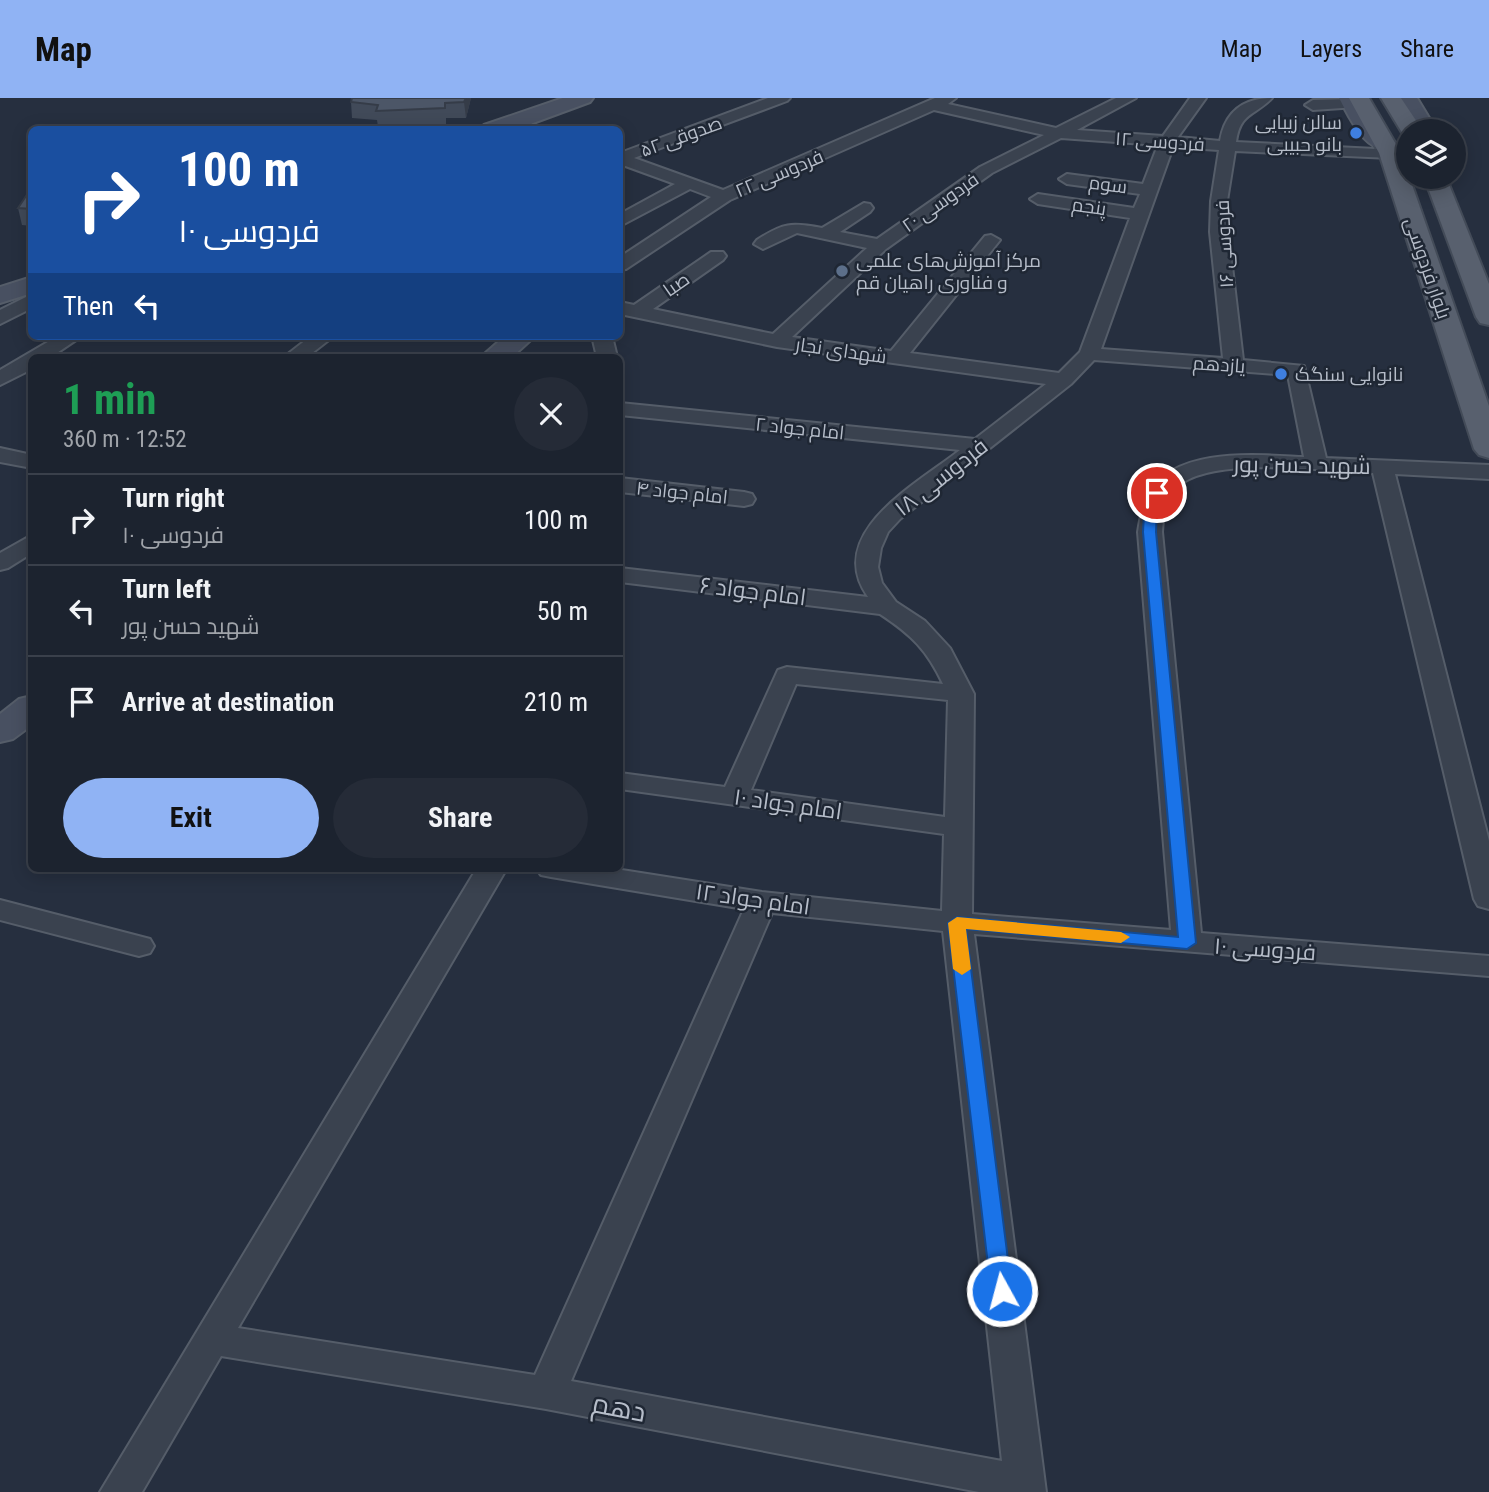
<!DOCTYPE html>
<meta charset="utf-8">
<style>
body{margin:0;font-family:"Roboto Condensed",Cairo,sans-serif;background:#252b37;color:#f1f3f6;height:100vh;display:flex;flex-direction:column;font-size:26px;white-space:nowrap}
*{box-sizing:border-box;margin:0}
p{font-size:23px;color:#a0a4aa}
.icon{flex:none;width:38px;height:38px;fill:none;stroke:currentColor;stroke-width:2;stroke-linecap:round;stroke-linejoin:round}
.map{position:relative;flex:1;overflow:hidden}
.sheet{position:absolute;left:28px;top:256px;width:595px;height:518px;display:flex;flex-direction:column;background:#1c232f;border-radius:10px;box-shadow:0 4px 18px #0003,0 0 0 2px #3a404b}
.sheet>*{flex:none}
.guide{position:absolute;left:28px;top:28px;width:595px;height:214px;border-radius:10px;box-shadow:0 4px 18px #0003,0 0 0 2px #3a404b;background:#1a4fa0;color:#fff;overflow:hidden}
.tools{position:absolute;left:1396px;top:21px;display:grid;gap:14px}
.tools a{display:grid;place-items:center;width:70px;height:70px;border-radius:50%;background:#1c232f;box-shadow:0 4px 18px #0003,0 0 0 2px #3a404b;font-size:35px}
.pin{position:absolute;display:grid;place-items:center;width:60px;height:60px;color:#fff;margin:-30px;border:4px solid #fff;border-radius:50%;box-shadow:0 2px 7px #0007}
.me{position:absolute;width:77px;margin:-38px;rotate:353deg;stroke-linejoin:round;filter:drop-shadow(0 0 5px #0008)}
.turn{display:flex;align-items:center;gap:24px;height:147px;padding:0 35px;font-size:32px}
.turn .icon{width:91px;height:91px;stroke-width:2.5}
.turn b{display:block;font-size:49px;line-height:60px}
.then{display:flex;align-items:center;height:66px;padding:0 35px;background:#0003;gap:14px;font-size:26px}
.round{display:grid;place-items:center;flex:none;width:74px;height:74px;border-radius:37px;background:#252b37}
.head{display:flex;align-items:center;justify-content:space-between;height:119px;padding:0 35px}
h1{font-size:42px;font-weight:700;line-height:52px;color:#1e9e55}
.action{display:flex;gap:14px;margin-top:auto;padding:14px 35px}
.action a{flex:1;height:80px;border-radius:42px;background:#90b3f4;color:#111;font-size:28px;font-weight:700;line-height:80px;text-align:center}
.action a+a{background:#252b37;color:#f1f3f6}
ul{padding:0;list-style:none}
li{display:flex;align-items:center;gap:21px;height:91px;padding:0 35px;border-top:2px solid #3a404b}
li div{flex:1}
li b{display:block;font-size:26px}
li em{font-style:normal}
header{display:flex;align-items:center;gap:42px;box-sizing:border-box;height:98px;padding:0 35px;background:#90b3f4;color:#111}
header strong{font-size:33px}
nav{display:flex;gap:38px;margin-inline-start:auto;font-size:24px}
.map>svg:first-child{display:block}
</style>
<header>
<strong>Map</strong>
<nav><a>Map</a><a>Layers</a><a>Share</a></nav>
</header>
<div class="map">
<svg width="1489" height="1394" viewBox="0 0 1489 1394">
<rect width="100%" height="100%" fill="#262f3f"/>
<g fill="none" stroke-linecap="round" stroke-linejoin="round">
<g stroke="#555d69" stroke-width="4">
<g id="street">
<path d="M768 0H790L787 3 634 60 723 92 935 0H956L948 6 1056 30 1116 0H1136L1077 32 1163 38 1190 0H1206L1178 39 1220 43C1225 14 1243 0 1272 0 1255 18 1240 14 1236 44L1396 52 1398 55 1396 58 1390 60 1235 53 1227 103 1228 134 1243 262 1304 268 1326 360 1489 367V381L1395 376 1489 743V811L1478 808 1474 801 1373 375C1325 373 1212 357 1177 389 1165 400 1163 418 1162 434L1201 835 1489 858V878L974 836 1046 1394H979L546 1311 221 1258 142 1394H100L477 770H507L238 1230 535 1277 744 811 551 779 541 777 536 770H609L762 794 942 813 944 736 620 691V675L725 689 778 572 787 569 943 586C927 552 912 537 880 516L620 484V470L868 499C823 435 917 386 960 352L620 317V305L975 341 1046 286 777 249 620 216V204L634 207 711 154H723L726 158 723 162 653 211 773 236 867 150 797 135 763 151 754 146 757 142C783 125 791 124 822 130L864 105 870 106 873 110 870 114 840 134 877 141 980 69 1044 37 934 12 730 102 626 171 620 172V159L711 99 690 91 620 128V116L675 86 620 66V55ZM1061 40 1158 47 1143 86 1067 76 1059 81 1067 86 1140 96 1134 110 1038 96 1030 101 1038 106 1130 120 1080 254 1059 275 910 255 1000 142 991 137 985 138 891 253 792 239 886 151 992 75ZM1173 49 1219 52 1211 103 1210 134 1223 260 1101 251ZM1094 262 1288 277 1304 359C1257 357 1174 348 1148 397 1142 409 1140 421 1138 434L1171 832 972 816 974 596 950 550 925 523 896 504 882 485 878 469 881 450 888 434 900 421 1071 286ZM796 586 948 602 945 719 751 692ZM772 815 943 833 1002 1363 571 1283Z"/>
<path d="M1352 1 1357 3 1360 6 1357 9 1313 12 1305 7 1313 2Z"/>
<path d="M514 19 540 29 541 32C529 32 515 34 506 24L509 21Z"/>
<path d="M32 196V210L0 226V212Z"/>
<path d="M58 238H82L51 259H32V271L0 287V272Z"/>
<path d="M311 238H334L307 259H284Z"/>
<path d="M592 238H612L617 259H597Z"/>
<path d="M0 350 32 357V370L0 364Z"/>
<path d="M620 380 744 394 752 396 755 401 752 406 744 408 620 394Z"/>
<path d="M32 437V455L8 470 0 472V455Z"/>
<path d="M0 802 150 841 154 848 150 855 139 858 0 822Z"/>
</g>
</g>
<g stroke="#555d69" stroke-width="4">
<g id="secondary">
<path d="M563 0H593L590 4 514 32H482L484 27Z"/>
<path d="M1339 0H1359L1377 29 1397 46 1394 51C1366 58 1350 20 1339 0Z"/>
<path d="M1397 0H1417L1437 33H1415Z"/>
<path d="M32 179V195L0 205V189Z"/>
<path d="M505 238H535L512 259H481Z"/>
<path d="M32 598V627L13 641 0 644V616L19 601Z"/>
</g>
</g>
<g stroke="#434b58" stroke-width="4">
<g id="primary">
<path d="M1349 0H1369L1401 55 1489 308V360L1479 357 1474 351 1379 55Z"/>
<path d="M1381 0H1401L1423 33H1409V39L1404 38Z"/>
<path d="M1424 79H1446L1489 186V227L1480 225 1476 219Z"/>
</g>
</g>
<use href="#street" fill="#3a424f" fill-rule="evenodd"/>
<use href="#secondary" fill="#485061" fill-rule="evenodd"/>
<use href="#primary" fill="#58606e" fill-rule="evenodd"/>
</g>
<g fill="#414a59">
<path d="M471 0 466 20H446V26L378 29 377 22 352 20 351 4Z"/>
<path d="M18 110 32 111V128L22 127Z"/>
</g>
<path fill="#353c48" d="M466 0H471L466 20 464 4Z"/>
<g fill="#4c5667" stroke="#353c48" stroke-width="2">
<path d="M352 0H466L464 4 445 5V10L376 13 378 7 351 4Z"/>
<path d="M32 89V111L18 110Z"/>
</g>
<path fill="#1a73e8" stroke="#114b97" stroke-width="2" d="M1157 391 1163 395 1157 413 1156 434 1196 845 1187 851 966 831 1012 1193 1009 1199 1002 1202 994 1199 991 1193 948 825 957 819 1178 839 1143 434C1144 420 1143 397 1157 391Z"/>
<path fill="#f59e0b" d="M957 819 1121 834 1130 839 1121 845 966 831 971 871 962 877 953 871 948 825Z"/>
<g fill="#3f7fe0" stroke="#1f2734" stroke-width="2.5">
<circle cx="1356" cy="35" r="7"/>
<circle cx="1281" cy="276" r="7"/>
</g>
<circle fill="#5c6f8a" stroke="#1f2734" stroke-width="2.5" cx="842" cy="173" r="7"/>
<g text-anchor="middle" stroke-width="5" stroke-linejoin="round" paint-order="stroke">
<g font-size="19" fill="#b6bdc9" stroke="#1f2734" text-anchor="start">
<text x="1342" y="31" text-anchor="end">سالن زیبایی<tspan x="1342" dy="22">بانو حبیبی</tspan></text>
<text x="856" y="169">مرکز آموزش‌های علمی<tspan x="856" dy="22">و فناوری راهیان قم</tspan></text>
<text x="1295" y="283">نانوایی سنگک</text>
</g>
<g font-size="19" fill="#b6bdc9" stroke="#1f2734">
<text transform="translate(681 38) rotate(-20)" y="7">صدوقی ۵۲</text>
<text transform="translate(1160 43) rotate(4)" y="7">فردوسی ۱۲</text>
<text transform="translate(779 75) rotate(-23)" y="7">فردوسی ۲۲</text>
<text transform="translate(1108 86) rotate(7)" y="7">سوم</text>
<text transform="translate(940 104) rotate(-35)" y="7">فردوسی ۲۰</text>
<text transform="translate(1089 108) rotate(8)" y="7">پنجم</text>
<text transform="translate(1224 146) rotate(-93)" y="7">فردوسی ۱۶</text>
<text transform="translate(1428 170) rotate(71)" y="7">بلوار فردوسی</text>
<text transform="translate(676 186) rotate(-35)" y="7">صبا</text>
<text transform="translate(841 252) rotate(8)" y="7">شهدای نجار</text>
<text transform="translate(1219 266) rotate(4)" y="7">یازدهم</text>
<text transform="translate(800 330) rotate(6)" y="7">امام جواد ۲</text>
<text transform="translate(682 394) rotate(6)" y="7">امام جواد ۴</text>
</g>
<g font-size="23" fill="#b6bdc9" stroke="#1f2734">
<text transform="translate(1302 367) rotate(1)" y="8">شهید حسن پور</text>
<text transform="translate(941 379) rotate(-38)" y="8">فردوسی ۱۸</text>
<text transform="translate(753 493) rotate(7)" y="8">امام جواد ۶</text>
<text transform="translate(788 706) rotate(8)" y="8">امام جواد ۱۰</text>
<text transform="translate(753 801) rotate(8)" y="8">امام جواد ۱۲</text>
<text transform="translate(1265 851) rotate(4)" y="8">فردوسی ۱۰</text>
</g>
<g font-size="28" fill="#b6bdc9" stroke="#1f2734">
<text transform="translate(619 1309) rotate(11)" y="10">دهم</text>
</g>
</g>
</svg>
<div class="tools">
<a><svg class="icon" aria-label="layers" viewBox="0 0 24 24"><path d="M12 4l9 5-9 5-9-5zM3 14l9 5 9-5"/></svg></a>
</div>
<div class="pin" style="left:1157px;top:395px;background:#d93025"><svg class="icon" aria-label="arrive" viewBox="0 0 24 24"><path d="M6 21V4h12l-3 4 3 4H6"/></svg></div>
<svg class="me" style="left:1002px;top:1193px" viewBox="-20 -20 40 40"><circle r="17" fill="#1a73e8" stroke="#fff" stroke-width="3"/><path d="M0-11L8 9 0 5-8 9z" fill="#fff"/></svg>
<div class="guide">
<div class="turn"><svg class="icon" aria-label="right" viewBox="0 0 24 24"><path d="M7 20v-9h11M14 6l5 5-5 5"/></svg><div><b>100 m</b>فردوسی ۱۰</div></div>
<div class="then">Then<svg class="icon" aria-label="left" viewBox="0 0 24 24"><path d="M17 20v-9H6M10 6l-5 5 5 5"/></svg></div>
</div>
<section class="sheet">
<div class="head"><div><h1>1 min</h1><p>360 m · 12:52</p></div><a class="round"><svg class="icon" aria-label="close" viewBox="0 0 24 24"><path d="M6 6l12 12M18 6L6 18"/></svg></a></div>
<ul>
<li><svg class="icon" aria-label="right" viewBox="0 0 24 24"><path d="M7 20v-9h11M14 6l5 5-5 5"/></svg><div><b>Turn right</b><p>فردوسی ۱۰</p></div><em>100 m</em></li>
<li><svg class="icon" aria-label="left" viewBox="0 0 24 24"><path d="M17 20v-9H6M10 6l-5 5 5 5"/></svg><div><b>Turn left</b><p>شهید حسن پور</p></div><em>50 m</em></li>
<li><svg class="icon" aria-label="arrive" viewBox="0 0 24 24"><path d="M6 21V4h12l-3 4 3 4H6"/></svg><div><b>Arrive at destination</b></div><em>210 m</em></li>
</ul>
<div class="action"><a>Exit</a><a>Share</a></div>
</section>
</div>
